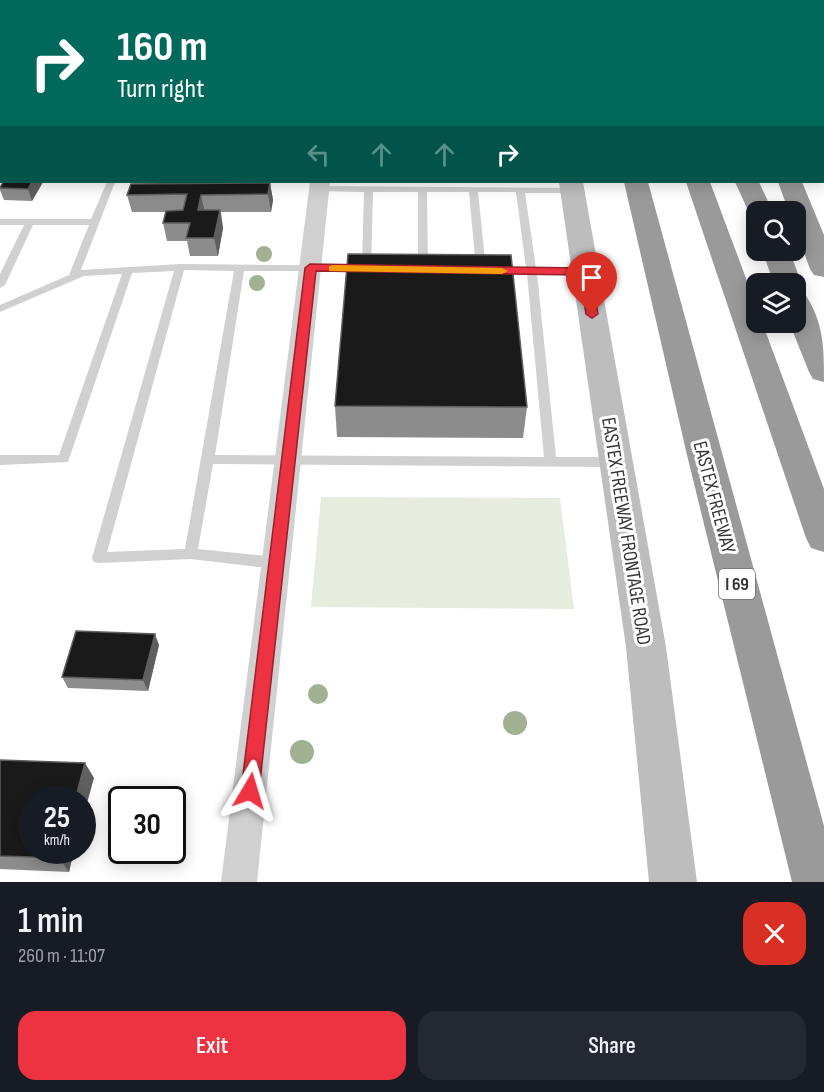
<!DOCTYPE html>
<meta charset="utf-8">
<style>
body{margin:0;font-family:"Sofia Sans Condensed",sans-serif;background:#242831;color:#f1f3f6;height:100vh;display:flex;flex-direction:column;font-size:22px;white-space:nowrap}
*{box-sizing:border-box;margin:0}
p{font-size:20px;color:#9ea1a6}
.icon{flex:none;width:33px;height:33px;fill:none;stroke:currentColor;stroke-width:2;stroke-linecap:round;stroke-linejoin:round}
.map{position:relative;height:882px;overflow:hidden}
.drawer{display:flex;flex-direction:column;background:#171b24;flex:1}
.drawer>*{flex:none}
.guide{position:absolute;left:0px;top:0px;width:825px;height:183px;box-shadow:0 3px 15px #0003;background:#00695c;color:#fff;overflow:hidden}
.fabs{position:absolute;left:746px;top:201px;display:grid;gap:12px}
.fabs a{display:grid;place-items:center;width:60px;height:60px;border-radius:12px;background:#171b24;box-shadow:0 3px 15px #0003;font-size:30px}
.speed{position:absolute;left:18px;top:786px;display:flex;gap:12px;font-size:30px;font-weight:700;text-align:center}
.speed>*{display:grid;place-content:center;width:78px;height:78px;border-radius:50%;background:#171b24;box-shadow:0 3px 15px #0003;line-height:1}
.speed small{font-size:15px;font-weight:400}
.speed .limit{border:3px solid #111;border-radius:9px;background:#fff;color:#111}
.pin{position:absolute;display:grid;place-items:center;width:51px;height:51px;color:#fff;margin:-62px -26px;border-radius:50% 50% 50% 0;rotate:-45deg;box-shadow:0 0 6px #0007}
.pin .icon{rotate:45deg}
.me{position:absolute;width:66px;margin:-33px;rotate:7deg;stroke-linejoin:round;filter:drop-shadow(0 0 4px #0008)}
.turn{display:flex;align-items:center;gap:21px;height:126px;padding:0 18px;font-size:27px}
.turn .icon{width:78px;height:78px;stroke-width:2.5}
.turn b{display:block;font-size:42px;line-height:51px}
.lanes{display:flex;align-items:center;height:57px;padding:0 18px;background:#0003;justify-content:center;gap:30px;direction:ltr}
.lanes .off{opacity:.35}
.round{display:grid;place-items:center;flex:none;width:63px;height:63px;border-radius:18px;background:#242831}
.headline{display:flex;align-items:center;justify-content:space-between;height:102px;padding:0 18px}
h1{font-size:36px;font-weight:600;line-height:45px}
.primary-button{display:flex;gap:12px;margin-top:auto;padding:12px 18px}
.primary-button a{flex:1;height:69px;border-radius:18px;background:#ed3242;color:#fff;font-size:24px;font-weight:600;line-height:69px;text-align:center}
.primary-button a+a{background:#242831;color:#f1f3f6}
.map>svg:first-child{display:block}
</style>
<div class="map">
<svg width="824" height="882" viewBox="0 0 824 882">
<rect width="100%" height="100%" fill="#fff"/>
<path fill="#e6ecde" d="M321 497 560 498 574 609 311 607Z"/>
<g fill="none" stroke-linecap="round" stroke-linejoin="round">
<g fill="#d0d0d0" fill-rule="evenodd">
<rect x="0" y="38" width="2" height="4"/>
<rect x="0" y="83" width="2" height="4"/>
<path d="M107 182H115L81 270 180 264 362 266 364 192 317 191 315 189 320 186 576 188 578 190 573 193H525L536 268 585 269 590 272 585 275 537 274 556 457H615L619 459 621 462 619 465 615 467 213 464 198 549 276 557 281 559 283 563 281 567 276 569 191 559 99 563 94 562 92 558 174 271 132 273 68 462 0 465V455H59L122 274 84 276 0 312V305L69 275 89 225H33L5 285 0 288V274L24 225H0V219H91ZM373 192H418V270L423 273 428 270 427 192H469L476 269 481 272 486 269 478 192H516L526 268H498L493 271 498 274H527L544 457 215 455 244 271H371ZM184 270 234 271 185 549 107 552Z"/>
</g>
<g fill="#d0d0d0" fill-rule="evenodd">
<path d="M74 0H88L73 2Z"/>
<rect x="335" y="0" width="14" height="2"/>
<path d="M0 128H2L0 140Z"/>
<path d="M310 182H330L257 882H221Z"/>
</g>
<g fill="#bdbdbd" fill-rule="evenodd">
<path d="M516 0H534L535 2H516Z"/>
<path d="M559 182H583L666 647 697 882H649L626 647Z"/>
</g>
<g fill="#9a9a9a" fill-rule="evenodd">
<path d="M539 0H557L558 2H539Z"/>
<path d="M581 0H599L600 2H581Z"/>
<rect x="625" y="0" width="18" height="2"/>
<path d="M665 0H683L684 2H665Z"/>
<path d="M720 0H738L739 2H720Z"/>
<path d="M624 182H648L824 826V882H792L687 455Z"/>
<path d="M686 182H710L756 305V322H762L824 489V552L811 548 806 538Z"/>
<path d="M735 182H759L773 212H756V219L751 217Z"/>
<path d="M778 182H802L824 235V277L814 275 810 269 795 228V212H789Z"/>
<path d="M762 250H789L802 284 798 290 795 291V284H774Z"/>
<path d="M795 291 805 294C824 323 824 348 824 382L813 379 809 372 789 322H795Z"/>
</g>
</g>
<g fill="#a2b194">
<circle cx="264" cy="254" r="8"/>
<circle cx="257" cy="283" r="8"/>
<circle cx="318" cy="694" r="10"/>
<circle cx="515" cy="723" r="12"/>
<circle cx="302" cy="752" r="12"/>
</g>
<g fill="#8c8c8c">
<path d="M3 182H43L32 201 4 200 0 190V187Z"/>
<path d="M270 183 273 200 271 212H221L223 228 218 256H190L187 241H167L163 223 166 212H132L127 195Z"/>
<path d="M335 406 527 407 523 438 337 437Z"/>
<path d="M159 645 148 691 68 688 62 677Z"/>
<path d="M0 760 94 778 32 850H74L69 872 0 869Z"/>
</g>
<g fill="#5f5f5f">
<path d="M32 182H43L32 201 28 189Z"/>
<path d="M270 183 273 200 271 212 268 194Z"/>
<path d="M201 195 205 213 198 210Z"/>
<path d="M220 210 223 228 218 256 214 238Z"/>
<path d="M155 634 159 645 148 691 143 680Z"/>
<path d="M85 763 94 778 82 821V800H75Z"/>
<path d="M61 850H74L69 872 59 858Z"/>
</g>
<g fill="#1a1a1a" stroke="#5f5f5f" stroke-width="1.5">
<path d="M110 0H133L132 2H110Z"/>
<path d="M266 0H285L284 2H265Z"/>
<path d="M357 0H492V2H356Z"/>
<path d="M3 182H32L28 189 0 188Z"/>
<path d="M270 183 268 194 201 195 198 210H220L214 238H186L190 223H163L166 211 183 210 187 194 127 195 131 184Z"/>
<path d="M348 254 511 255 527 407 335 406Z"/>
<path d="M76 631 155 634 143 680 62 677Z"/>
<path d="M0 760 85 763 75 800H32V850H61L59 858 0 856Z"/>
</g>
<path fill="#ed3242" stroke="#9a202b" stroke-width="1.5" d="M310 264 585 268 591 272 598 314 592 318 586 314 580 275 316 271 259 791 256 797 250 800 243 797 241 791 305 268Z"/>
<path fill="#f59e0b" d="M333 265 502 268 508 271 502 274 329 271V266Z"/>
<g text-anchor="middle" stroke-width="6" stroke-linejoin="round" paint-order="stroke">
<rect fill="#fff" stroke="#707070" stroke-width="1.5" x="719" y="569" width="36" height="30" rx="4.5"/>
<g font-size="18" font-weight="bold" fill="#333">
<text x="737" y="590">I 69</text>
</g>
<g font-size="20" fill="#333" stroke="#fff">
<text transform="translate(715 497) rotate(75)" y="7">EASTEX FREEWAY</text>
<text transform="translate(627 531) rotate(81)" y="7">EASTEX FREEWAY FRONTAGE ROAD</text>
</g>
</g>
</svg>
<div class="fabs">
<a><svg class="icon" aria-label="search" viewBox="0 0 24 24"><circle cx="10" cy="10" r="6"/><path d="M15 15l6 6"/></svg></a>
<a><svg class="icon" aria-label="layers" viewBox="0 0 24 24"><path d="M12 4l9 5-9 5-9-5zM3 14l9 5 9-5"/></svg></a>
</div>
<div class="speed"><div>25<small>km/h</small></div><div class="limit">30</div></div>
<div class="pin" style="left:592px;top:314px;background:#d93025"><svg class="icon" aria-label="arrive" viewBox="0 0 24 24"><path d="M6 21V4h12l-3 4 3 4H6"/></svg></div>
<svg class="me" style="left:250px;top:791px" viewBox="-20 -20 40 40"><path d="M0-17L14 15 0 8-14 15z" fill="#ed3242" stroke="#fff" stroke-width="4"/></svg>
<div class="guide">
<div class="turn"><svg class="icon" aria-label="right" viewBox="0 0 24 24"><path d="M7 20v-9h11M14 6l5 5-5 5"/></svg><div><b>160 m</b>Turn right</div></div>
<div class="lanes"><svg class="icon off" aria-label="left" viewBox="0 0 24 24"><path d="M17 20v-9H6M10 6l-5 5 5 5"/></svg><svg class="icon off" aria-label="ahead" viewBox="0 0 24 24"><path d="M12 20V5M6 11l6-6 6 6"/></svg><svg class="icon off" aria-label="ahead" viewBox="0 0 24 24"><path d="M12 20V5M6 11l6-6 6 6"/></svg><svg class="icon" aria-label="right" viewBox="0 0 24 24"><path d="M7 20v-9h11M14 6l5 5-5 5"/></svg></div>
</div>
</div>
<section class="drawer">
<div class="headline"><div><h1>1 min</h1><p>260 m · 11:07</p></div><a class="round" style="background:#d93025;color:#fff"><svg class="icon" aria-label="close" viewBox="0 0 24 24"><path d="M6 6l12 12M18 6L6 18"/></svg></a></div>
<div class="primary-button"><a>Exit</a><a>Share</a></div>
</section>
